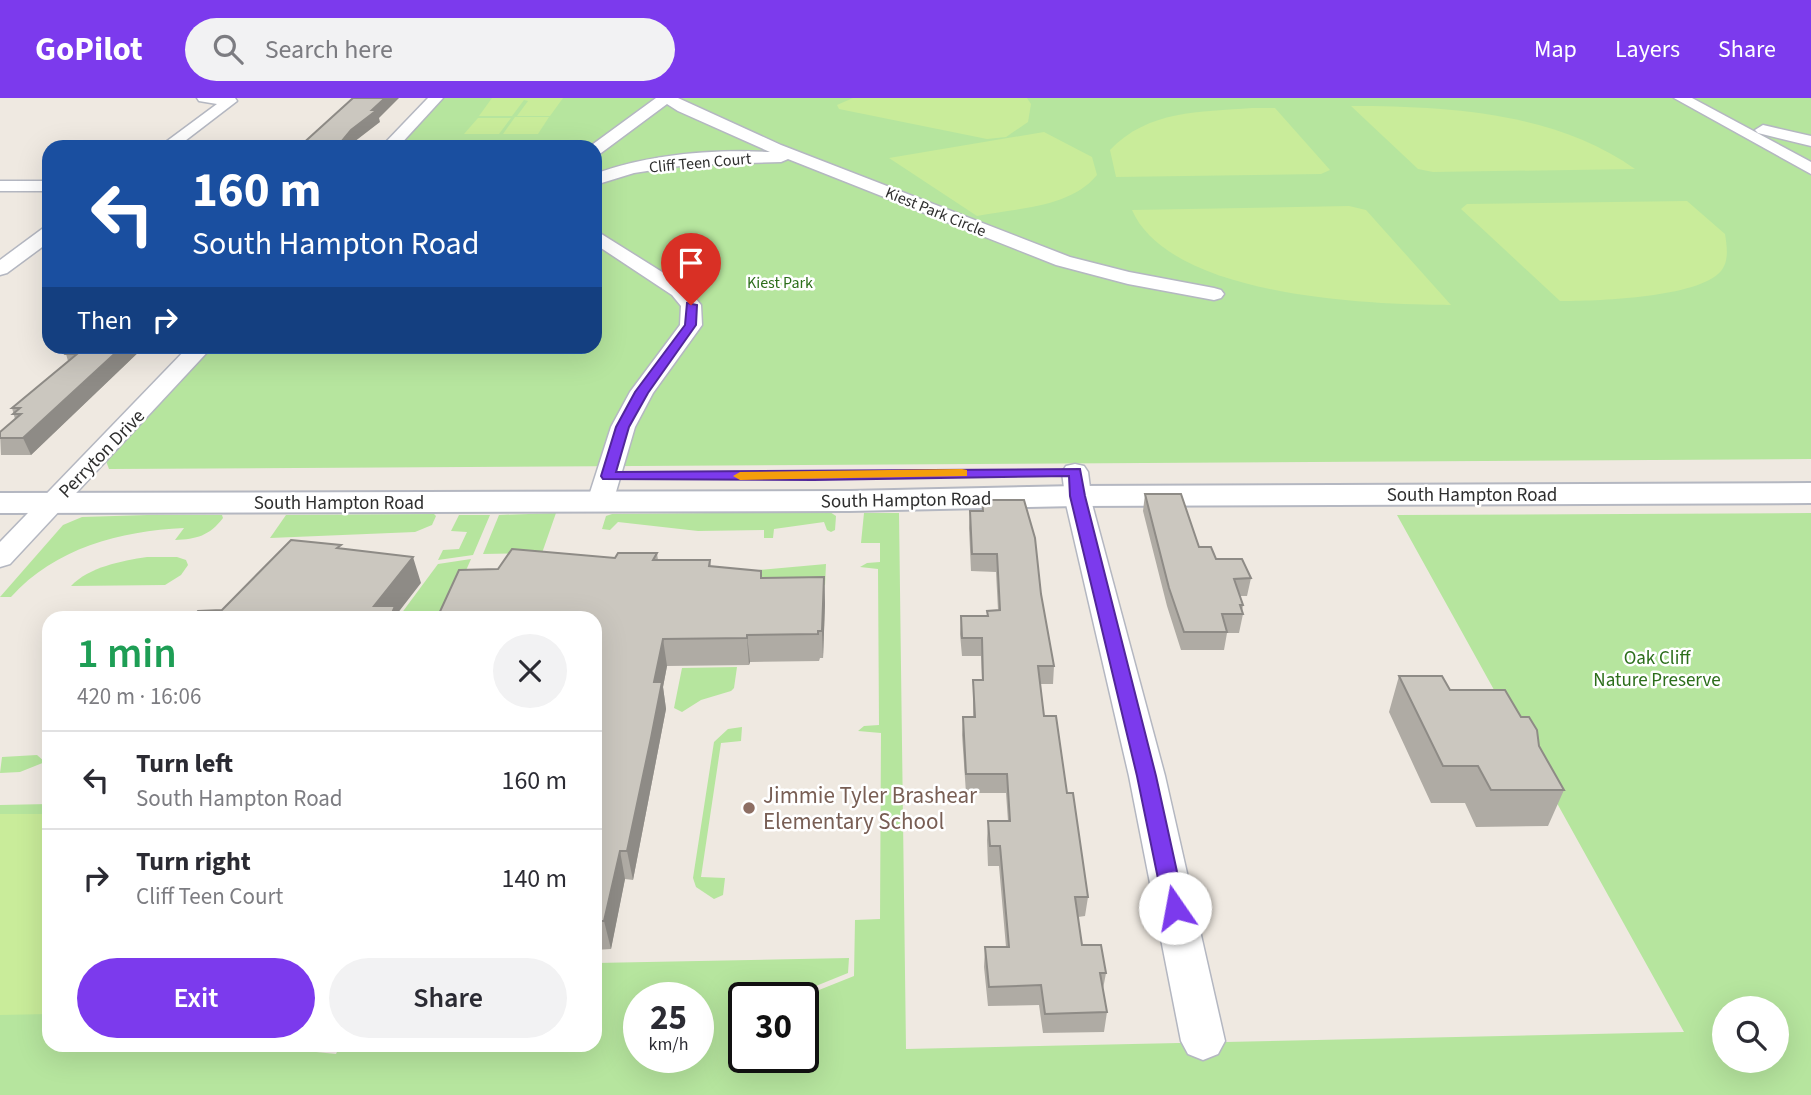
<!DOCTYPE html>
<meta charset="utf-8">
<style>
body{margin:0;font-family:"Source Sans 3",sans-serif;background:#f2f2f3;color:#2b2b33;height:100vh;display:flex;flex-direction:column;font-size:26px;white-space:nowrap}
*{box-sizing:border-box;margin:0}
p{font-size:23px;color:#7c7c81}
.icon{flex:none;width:38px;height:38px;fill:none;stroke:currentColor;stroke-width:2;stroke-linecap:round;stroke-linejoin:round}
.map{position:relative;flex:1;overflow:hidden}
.panel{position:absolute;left:42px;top:513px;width:560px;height:441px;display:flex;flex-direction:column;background:#fff;border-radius:21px;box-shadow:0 7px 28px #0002}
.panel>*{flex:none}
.guide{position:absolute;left:42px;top:42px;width:560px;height:214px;border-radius:21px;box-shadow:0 7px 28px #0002;background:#1a4fa0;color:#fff;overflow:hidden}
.fabs{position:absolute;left:1712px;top:898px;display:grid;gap:14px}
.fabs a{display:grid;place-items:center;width:77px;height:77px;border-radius:50%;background:#fff;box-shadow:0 7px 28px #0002;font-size:35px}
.speed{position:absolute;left:623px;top:884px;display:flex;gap:14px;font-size:35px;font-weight:700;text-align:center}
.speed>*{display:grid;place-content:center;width:91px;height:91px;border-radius:50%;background:#fff;box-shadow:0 7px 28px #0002;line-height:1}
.speed small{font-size:18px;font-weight:400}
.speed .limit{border:4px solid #111;border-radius:10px;background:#fff;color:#111}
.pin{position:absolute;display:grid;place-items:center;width:60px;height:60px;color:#fff;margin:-72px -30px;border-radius:50% 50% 50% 0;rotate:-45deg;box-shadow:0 0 7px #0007}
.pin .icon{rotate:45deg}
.me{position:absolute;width:77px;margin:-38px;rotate:348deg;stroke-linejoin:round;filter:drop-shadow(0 0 5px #0008)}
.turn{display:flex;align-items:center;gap:24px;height:147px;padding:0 35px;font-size:32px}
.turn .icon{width:91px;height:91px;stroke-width:2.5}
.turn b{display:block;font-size:49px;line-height:60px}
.then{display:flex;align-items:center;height:66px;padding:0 35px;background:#0003;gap:14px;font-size:26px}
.round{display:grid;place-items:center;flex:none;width:74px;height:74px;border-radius:37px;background:#f2f2f3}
.summary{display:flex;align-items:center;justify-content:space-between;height:119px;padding:0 35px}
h1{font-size:42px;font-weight:600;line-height:52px;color:#1e9e55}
.action{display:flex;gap:14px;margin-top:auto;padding:14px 35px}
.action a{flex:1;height:80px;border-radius:42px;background:#7c3aed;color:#fff;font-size:28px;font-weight:600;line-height:80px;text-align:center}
.action a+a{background:#f2f2f3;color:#2b2b33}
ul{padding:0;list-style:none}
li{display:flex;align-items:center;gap:21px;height:98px;padding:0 35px;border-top:2px solid #e1e1e2}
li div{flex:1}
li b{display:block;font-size:26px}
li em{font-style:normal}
header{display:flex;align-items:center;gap:42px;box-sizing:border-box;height:98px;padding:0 35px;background:#7c3aed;color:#fff}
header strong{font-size:33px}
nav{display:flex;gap:38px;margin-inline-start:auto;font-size:24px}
.search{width:490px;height:63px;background:#f2f2f3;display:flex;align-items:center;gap:18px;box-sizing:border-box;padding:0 24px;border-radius:38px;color:#7c7c81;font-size:26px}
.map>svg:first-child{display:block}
</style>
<header>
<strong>GoPilot</strong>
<div class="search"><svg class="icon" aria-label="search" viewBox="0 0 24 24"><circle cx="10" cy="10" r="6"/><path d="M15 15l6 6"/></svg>Search here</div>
<nav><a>Map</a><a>Layers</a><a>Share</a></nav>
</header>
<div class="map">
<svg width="1811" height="997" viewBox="0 0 1811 997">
<rect width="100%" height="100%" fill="#efe9e1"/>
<g fill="#b6e59e" fill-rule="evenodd">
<path d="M443 0H1811V361L109 371 106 363 212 249 595 248V49H397Z"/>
<path d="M830 414 836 418 835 432 831 434 827 432 824 424 774 431 773 440H764V432L698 433 618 424 610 432 602 431 606 418 612 416Z"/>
<path d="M556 415 542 455 483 456 499 417Z"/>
<path d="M864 415H899L906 951 1684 934 1397 417 1811 415V997H0V707L49 706V947H247L336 956 340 947H595V865L849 860 848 875 806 892 809 896 854 878 855 822 880 821 881 635 858 633 864 628 879 627 878 471 860 469 867 465 880 464V445H861ZM639 900H698V959H639ZM744 900H803V959H744ZM1724 910H1776V962H1724Z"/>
<path d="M434 416 436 418 432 427 415 434 270 440 286 417Z"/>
<path d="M147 417H222L223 420C209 438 197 441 175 442L184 430C120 433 55 450 11 499H0L63 427 82 419Z"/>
<path d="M459 417H490L473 457 438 462 443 452 459 451 467 434 451 433Z"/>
<path d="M147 459H177L186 462 188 467 181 477 165 487 71 488C89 469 121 463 147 459Z"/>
<path d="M471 461 445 520H398L438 466Z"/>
<path d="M826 466 825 487 725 475Z"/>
<path d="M737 569 734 590 731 593 701 602 682 614 674 610 682 570Z"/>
<path d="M742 629 741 643 721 645 701 779 725 780 723 797 714 801 696 789 693 780 714 644 728 631Z"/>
<path d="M37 657 45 664 20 674 0 675 2 659Z"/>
</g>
<g fill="#c9ec9a">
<path d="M492 0H563L550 18H517L528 3 524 2 512 18H479Z"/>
<path d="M853 0H1027L1031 6 1028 24 1006 39 987 41 839 11 837 7Z"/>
<path d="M1351 8C1446 8 1555 14 1635 71L1433 74 1418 71Z"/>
<path d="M1252 10H1275L1330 72 1321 76 1116 79 1110 52C1148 12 1200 14 1252 10Z"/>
<path d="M515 19H549L538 36H503Z"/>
<path d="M478 20H511L499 36H464Z"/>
<path d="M1044 34 1092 59 1097 77C1070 110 1017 110 977 118L889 60Z"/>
<path d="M1687 103 1725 136C1727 149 1730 166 1718 176 1691 200 1595 203 1560 203L1461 111 1467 106Z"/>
<path d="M1349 108 1366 112 1451 207C1369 207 1170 199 1132 112Z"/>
<path d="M0 716H49V916L0 917Z"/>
</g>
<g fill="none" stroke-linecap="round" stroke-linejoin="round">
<g stroke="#b4b7c1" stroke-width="3">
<g id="minor">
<path d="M197 0H235L237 3 177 49H159L217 6 199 3Z"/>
<path d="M428 0H443L398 49H381Z"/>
<path d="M656 0H678L781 47 1070 159 1129 174 1214 190 1221 192 1224 196 1221 200 1214 202 1128 186 1056 167 788 61 781 64 686 67 634 75 595 87V76C648 56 713 51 770 54L678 13 667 6 601 55 595 57V49H589Z"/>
<path d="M1674 0H1692L1811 64V76Z"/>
<path d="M1763 27 1811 38V48L1758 35 1755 32Z"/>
<rect x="0" y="83" width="49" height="10"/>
<path d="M49 129V144L7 175 0 177V162L42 131Z"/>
<path d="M595 132 686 189 701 207 702 227 653 295 635 329 613 404 609 410 600 412 591 410 587 404 611 329 630 294 680 227 681 208 672 197 595 146Z"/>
<path d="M189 248H213L10 466 0 469V444Z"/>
<path d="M1075 366 1084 368 1088 374 1092 406 1165 678 1225 943 1218 956 1203 962 1188 956 1181 943 1129 678 1066 406 1062 374 1066 368Z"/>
</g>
</g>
<g stroke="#b4b7c1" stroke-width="4">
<path id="secondary" d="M1811 385V405L1077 408 849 413 0 415V395L849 393 1077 388Z"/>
</g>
<use href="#minor" fill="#fff" fill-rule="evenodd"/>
<use href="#secondary" fill="#fff" fill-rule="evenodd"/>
</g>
<g fill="#afaba4">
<path d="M75 248H145L31 357H1L0 334 15 321 12 310 68 263 66 256Z"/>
<path d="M1145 396 1199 449 1216 461 1251 480 1247 498H1240L1243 507 1242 514 1243 516 1239 535H1227L1224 552H1181L1167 508 1143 413Z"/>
<path d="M982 402 1041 496 1054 568 1053 586H1040L1044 618 1067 695 1088 799 1085 818 1078 819 1082 847 1106 875 1103 891 1107 914 1104 934 1043 935 1039 907 988 908 984 869 985 849H1006L999 768H988L987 742 988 723H1008L1006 695H966L962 637 963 619H973V582H982L981 558H962L960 536 961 518H987L998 512 996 474 971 473 969 430 970 413H982Z"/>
<path d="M657 455 658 462H710L711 469 762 480 824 479 825 506 823 560H820L819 563 750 564 749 567 667 568 663 589 666 611 633 782 625 781 611 851 595 852V520L498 471 615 460Z"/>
<path d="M1399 578 1539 648 1564 692 1548 728 1476 729 1465 705H1431L1389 614Z"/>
</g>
<g fill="#8e8b86">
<path d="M385 0H399L379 20 380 24 354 44 350 49H337L351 32Z"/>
<path d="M123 248H145L31 357 23 340Z"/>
<path d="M413 459 421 485 397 516 398 520H378L374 508Z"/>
<path d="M824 479 825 506 823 560 822 533Z"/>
<path d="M747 537 750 564 749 567 747 540Z"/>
<path d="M663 541 667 568 663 589 666 611 633 782 627 753 654 584Z"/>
<path d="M620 753 625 781 611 851 604 823Z"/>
</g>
<g fill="#cbc7bf" stroke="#8e8b86" stroke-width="2">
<path d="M353 0H385L372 12H377L351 32 337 49H299Z"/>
<path d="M75 248H123L23 340H0V334L21 316H13L20 310H12L77 256H66Z"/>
<path d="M1145 396H1181L1199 449H1211L1216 461H1242L1251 480 1234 481 1243 507H1240L1243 516H1222L1227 534H1184L1169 490Z"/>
<path d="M982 402H1024L1035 440 1041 496 1054 568H1038L1044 618H1056L1067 695H1073L1088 799H1075L1082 847H1101L1106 875H1100L1107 914 1045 916 1041 887 989 889 985 849H1009L1000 748H990L988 723H1010L1007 676H966L963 619H975L973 582H983L982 540H962L961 518H988L987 513 1000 512 997 456H972L970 413H983Z"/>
<path d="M291 442 341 447 337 450 413 459 374 508H395L390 520H193L198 513 222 512Z"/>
<path d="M512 451 615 460 618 455H657L653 462H710L709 468 761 473V480L824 479 822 533H818V536L747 537V540L663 541 654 584H662L651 640 627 753H620L604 823H595V520H437L459 472 498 471Z"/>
<path d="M1399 578H1442L1450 592H1505L1521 619H1529L1537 632 1539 648 1564 692H1491L1478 668H1443Z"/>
</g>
<path fill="#7c3aed" stroke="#51269a" stroke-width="2" d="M687 205 697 207 696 227 648 295 629 329 616 374 1080 371 1085 398 1156 678 1185 810 1182 816 1175 819 1167 816 1164 810 1137 678 1070 398 1069 378 814 382 603 381 601 378 616 329 635 294 685 227Z"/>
<path fill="#f59e0b" d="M962 371 967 372V378L740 382 733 378 740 374Z"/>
<circle fill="#8d6e63" stroke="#fff" stroke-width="2.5" cx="749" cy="710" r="7"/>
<g text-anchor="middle" stroke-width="5" stroke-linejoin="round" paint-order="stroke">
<g font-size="16" fill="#2e2e2e" stroke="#fff">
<text transform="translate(700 64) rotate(-5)" y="6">Cliff Teen Court</text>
<text transform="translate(936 113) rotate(22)" y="6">Kiest Park Circle</text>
</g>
<g font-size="16" fill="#2c6e1b" stroke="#fff">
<text x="780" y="190">Kiest Park</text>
</g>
<g font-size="19" fill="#2e2e2e" stroke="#fff">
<text transform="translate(101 355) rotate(-46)" y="7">Perryton Drive</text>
<text x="1472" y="403">South Hampton Road</text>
<text transform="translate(906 401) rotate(-1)" y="7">South Hampton Road</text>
<text x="339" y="411">South Hampton Road</text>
</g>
<g font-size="19" fill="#2c6e1b" stroke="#fff">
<text x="1657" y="566">Oak Cliff<tspan x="1657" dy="22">Nature Preserve</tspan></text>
</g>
<g font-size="23" fill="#785e54" stroke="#fff" text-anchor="start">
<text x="763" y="705">Jimmie Tyler Brashear<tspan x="763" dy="26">Elementary School</tspan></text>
</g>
</g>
</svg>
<div class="fabs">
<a><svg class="icon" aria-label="search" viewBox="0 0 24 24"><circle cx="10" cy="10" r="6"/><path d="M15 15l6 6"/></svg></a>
</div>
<div class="speed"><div>25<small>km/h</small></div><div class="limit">30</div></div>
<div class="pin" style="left:691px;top:207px;background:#d93025"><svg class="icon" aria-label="arrive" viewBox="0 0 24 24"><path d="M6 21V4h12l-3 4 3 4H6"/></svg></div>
<svg class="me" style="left:1175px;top:810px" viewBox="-20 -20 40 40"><circle r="19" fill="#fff"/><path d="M0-13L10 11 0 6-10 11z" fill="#7c3aed"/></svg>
<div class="guide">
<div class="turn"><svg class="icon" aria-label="left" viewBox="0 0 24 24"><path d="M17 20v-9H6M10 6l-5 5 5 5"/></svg><div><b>160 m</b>South Hampton Road</div></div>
<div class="then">Then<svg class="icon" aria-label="right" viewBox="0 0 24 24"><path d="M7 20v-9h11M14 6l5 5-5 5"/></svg></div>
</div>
<section class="panel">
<div class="summary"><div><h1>1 min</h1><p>420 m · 16:06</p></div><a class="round"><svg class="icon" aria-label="close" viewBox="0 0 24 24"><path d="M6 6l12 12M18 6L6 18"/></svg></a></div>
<ul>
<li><svg class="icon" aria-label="left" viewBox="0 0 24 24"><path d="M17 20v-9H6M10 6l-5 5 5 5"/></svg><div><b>Turn left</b><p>South Hampton Road</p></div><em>160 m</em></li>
<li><svg class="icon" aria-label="right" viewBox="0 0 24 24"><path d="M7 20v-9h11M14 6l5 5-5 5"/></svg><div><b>Turn right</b><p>Cliff Teen Court</p></div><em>140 m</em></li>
</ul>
<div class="action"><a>Exit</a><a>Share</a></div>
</section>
</div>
